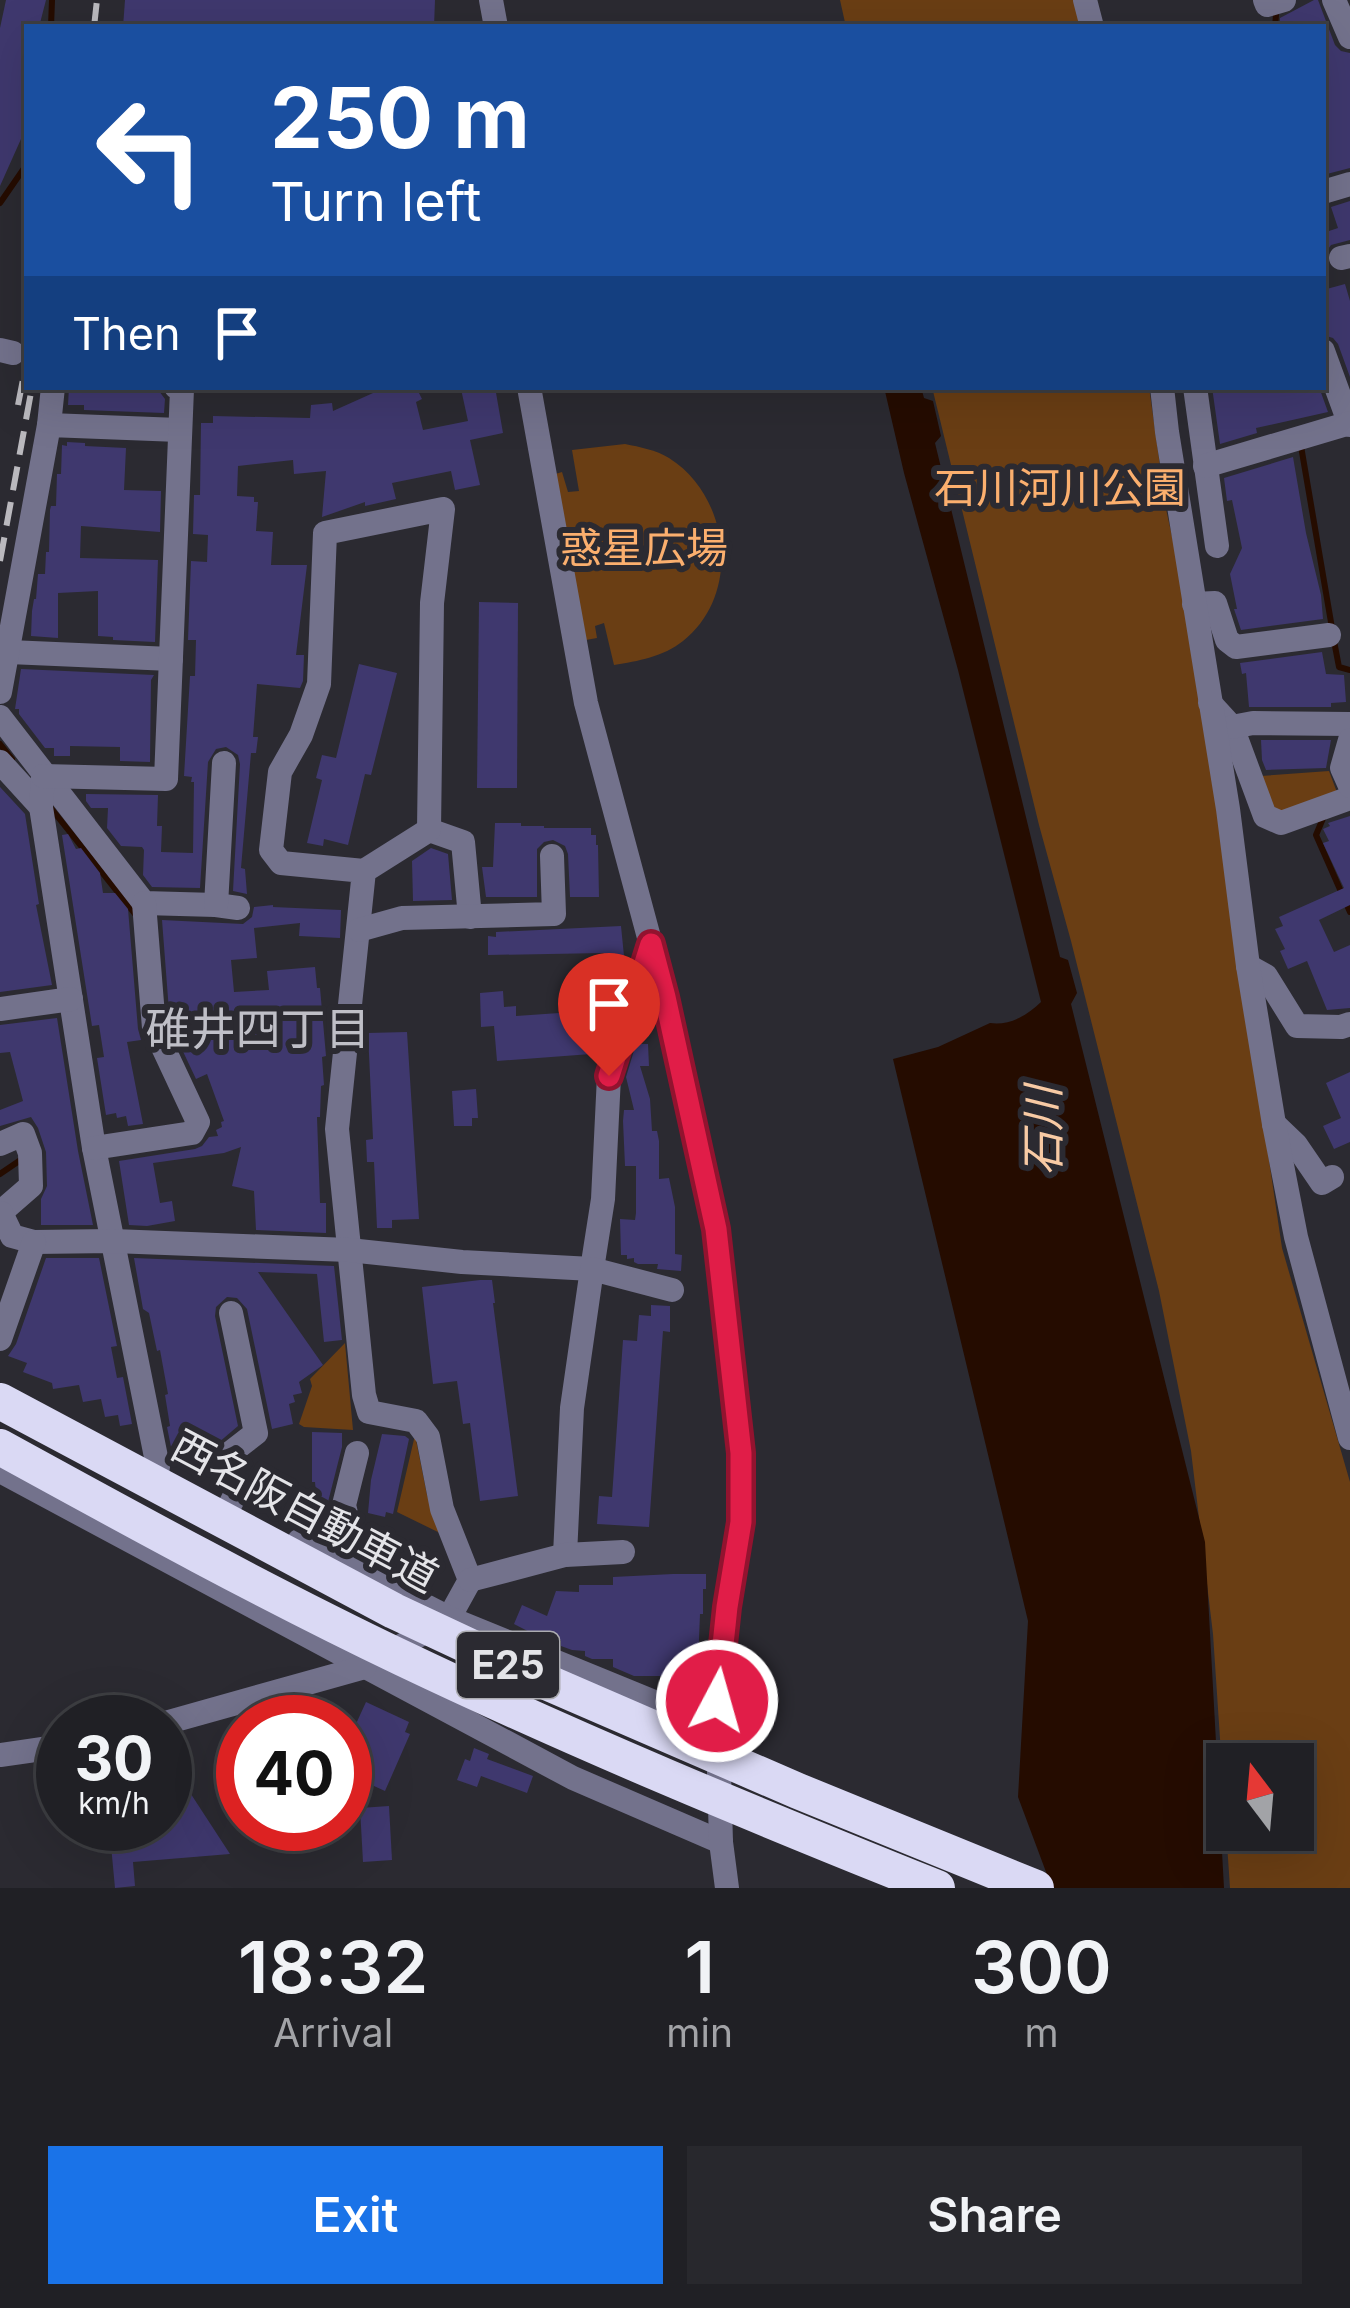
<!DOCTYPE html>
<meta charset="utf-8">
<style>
body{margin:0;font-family:Inter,"Noto Sans JP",sans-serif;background:#28282d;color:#f1f3f6;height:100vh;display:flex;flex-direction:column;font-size:45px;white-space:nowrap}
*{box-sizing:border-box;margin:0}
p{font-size:39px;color:#a2a3a7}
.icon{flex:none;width:66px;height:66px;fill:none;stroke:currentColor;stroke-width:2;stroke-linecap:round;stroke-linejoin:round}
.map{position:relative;height:1888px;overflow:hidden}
.drawer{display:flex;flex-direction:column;background:#202025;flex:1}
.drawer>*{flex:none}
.guide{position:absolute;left:24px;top:24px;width:1302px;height:366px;border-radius:0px;box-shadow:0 12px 48px #0002,0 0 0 3px #3d3e42;background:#1a4fa0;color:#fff;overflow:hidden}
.needle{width:78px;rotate:344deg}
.tools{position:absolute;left:1206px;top:1743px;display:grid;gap:24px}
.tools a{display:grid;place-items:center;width:108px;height:108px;border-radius:0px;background:#202025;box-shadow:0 12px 48px #0002,0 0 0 3px #3d3e42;font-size:60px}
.speed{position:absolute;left:36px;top:1695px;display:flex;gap:24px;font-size:60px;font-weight:700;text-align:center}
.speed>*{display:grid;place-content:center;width:156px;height:156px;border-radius:50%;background:#202025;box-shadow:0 12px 48px #0002,0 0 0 3px #3d3e42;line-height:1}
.speed small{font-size:30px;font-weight:400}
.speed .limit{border:18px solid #d22;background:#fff;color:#111}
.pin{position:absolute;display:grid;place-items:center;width:102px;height:102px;color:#fff;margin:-123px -51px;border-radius:50% 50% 50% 0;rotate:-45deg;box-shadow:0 0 12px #0007}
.pin .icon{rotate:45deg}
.me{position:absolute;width:132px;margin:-66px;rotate:6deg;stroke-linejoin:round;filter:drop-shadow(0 0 9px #0008)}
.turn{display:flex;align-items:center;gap:42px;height:252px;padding:0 48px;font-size:54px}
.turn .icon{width:156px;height:156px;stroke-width:2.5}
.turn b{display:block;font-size:84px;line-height:102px}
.then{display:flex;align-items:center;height:114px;padding:0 48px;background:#0003;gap:24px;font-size:45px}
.eta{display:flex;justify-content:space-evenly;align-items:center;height:204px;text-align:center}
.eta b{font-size:72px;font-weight:600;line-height:84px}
.action{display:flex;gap:24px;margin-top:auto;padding:24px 48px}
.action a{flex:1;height:138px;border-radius:0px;background:#1a73e8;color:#fff;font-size:48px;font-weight:600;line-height:138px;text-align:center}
.action a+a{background:#28282d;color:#f1f3f6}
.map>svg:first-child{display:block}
</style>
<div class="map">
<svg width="1350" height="1888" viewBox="0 0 1350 1888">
<rect width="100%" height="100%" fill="#2b2a31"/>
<g fill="#6a3e14" fill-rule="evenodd">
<path d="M840 0H1074L1081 27H846Z"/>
<path d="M932 387H1149L1166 509 1186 600 1282 1248 1350 1482V1888H1230L1213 1634 1191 1451 1159 1291 1071 941 1039 825ZM1227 1764H1293V1830H1227Z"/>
<path d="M625 444C640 447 656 450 669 458 730 496 742 595 683 641 663 657 638 661 614 665L604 623 595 626 597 638 586 640 552 475 562 472 568 492 579 491 572 450Z"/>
<path d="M1329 771 1338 795 1287 815 1275 811 1261 776Z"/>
<path d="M345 1343 353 1430 304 1427 299 1424 312 1386 310 1379Z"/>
<path d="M415 1435 427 1495 442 1534 397 1512Z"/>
</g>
<path fill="#250c00" d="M884 387H921L924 398 933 401 941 436 935 443 1060 957 1068 960 1077 993 1071 1004 1205 1542 1224 1888H1052L1018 1797 1028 1621 893 1059 938 1047 990 1023C1009 1026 1028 1015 1041 1002L958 670 904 473Z"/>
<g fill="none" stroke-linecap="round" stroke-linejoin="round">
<g stroke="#250c00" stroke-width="6">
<path d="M51 27 52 0"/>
<path d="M1275 27 1276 15"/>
<path d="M0 203 27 164"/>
<path d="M1301 446 1332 628"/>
<path d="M1334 641 1339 667 1350 670"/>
<path d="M0 744 12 759"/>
<path d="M50 807 135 914"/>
<path d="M1324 816 1316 835 1350 912"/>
<path d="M0 1174 22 1159"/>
</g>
</g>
<g fill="#3f386e">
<path d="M6 0H46L39 27H27V140L21 139 0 186V28Z"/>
<path d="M125 0H435L434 27H123Z"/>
<path d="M1314 0H1318L1335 45 1341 51 1350 53V168L1323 175V27H1280V18Z"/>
<path d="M1350 201V240L1331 245 1323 256V233L1338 228 1331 207Z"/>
<path d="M1345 284 1350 301V377L1338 344 1333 338 1323 335V290Z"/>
<path d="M69 387H156L165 399 164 413 84 410V405H68Z"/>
<path d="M396 387H416L422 399 416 402 423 430 468 421 461 389 495 387 503 433 470 440 480 485 455 490 451 471 392 483 396 499 365 506V502L322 517 326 471 294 474 293 460 238 466 237 496 254 497V502H258L256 531 273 532 271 565H307L296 655H304L303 681 300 688 257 684 253 737H258L256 753H251L241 868 245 869 247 894 233 891 240 764 238 755 226 747 216 749 208 762 200 888 152 887 143 875 144 850 142 847 121 846 107 828 108 808H91L86 801V794L158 795 157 826H162L161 852 193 853 194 782H191L192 777 184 776 190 676H195L196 640H188L191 561 207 562 208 535 193 534 194 495H200L201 423H213V416L310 418 311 405 332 403 333 411 382 389 384 393Z"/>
<path d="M1212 387H1319L1328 412 1256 428 1257 433 1220 444Z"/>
<path d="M67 442 85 443V446L126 448 124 490 161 491 160 532 81 526 80 558 158 560 155 642 113 640V637L98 636V591L58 593V638L31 636 32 611 34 599H36L38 574H45L46 552H49L50 510 51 506H56L57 474H61L62 445 67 446Z"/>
<path d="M1293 457 1306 533 1321 595 1323 619 1241 630 1234 609H1237L1230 574 1242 548 1232 500 1227 501 1224 478Z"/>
<path d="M479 602 518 603 517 788H477Z"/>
<path d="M1322 652 1326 674 1344 675 1346 702 1331 703V707H1249L1246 673 1242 674 1240 663Z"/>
<path d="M359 664 397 673 371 775 365 774 348 845 324 839 323 846 307 843 322 780 316 778 322 755 336 758Z"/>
<path d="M21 669 154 675 151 680 150 762 120 761V747L70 746V756H54V748H45L19 714V709H15Z"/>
<path d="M1261 740H1331L1326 768 1266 770 1262 760Z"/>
<path d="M0 787 25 814 39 904 36 905 52 985 0 992Z"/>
<path d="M1350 816V905L1319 920 1334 952 1350 945V1008L1327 1010 1307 961 1288 969 1280 951 1285 949 1275 929 1283 926 1279 917 1344 888 1323 843 1329 841 1323 829 1330 826 1328 823Z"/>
<path d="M495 823H521V826H544V828H591V835H596V845H598L599 897H570L568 854 565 846 553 840 544 842 537 849V897H486L482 867H493Z"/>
<path d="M68 834 76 849 81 848 100 873 103 893H115L128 909 138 1029 141 1040 127 1042 143 1124 128 1126 126 1116 117 1118 116 1113 106 1115 97 1058 104 1057 99 1025 92 1026 62 835Z"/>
<path d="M431 848 448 854 452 900 413 901 412 861Z"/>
<path d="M273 905V907L341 910 340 938 299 936 300 923 254 928 257 958 231 960 234 992 269 990 267 971 315 967 317 988H320L326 1056 322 1057 324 1085 321 1086 320 1117H317L320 1203H326V1233L256 1230 254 1191 232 1186 241 1147 224 1153 153 1163 160 1203 172 1201 175 1221 147 1226 129 1225 119 1161 195 1149 202 1146 209 1137 218 1136 216 1130 222 1127 221 1122 224 1121 207 1074 196 1079 170 1024 162 920 243 924 252 917 254 907Z"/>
<path d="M621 926 624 956 604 958V953L488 955V936L496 937V932Z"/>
<path d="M503 991 504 1007 516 1006V1016L588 1011 591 1054 497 1061 494 1026 481 1027 480 993Z"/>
<path d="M57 1018 78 1151 93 1225H41V1199L47 1186 46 1152 38 1128 31 1117 0 1126V1110L23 1101 10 1052 0 1053V1025Z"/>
<path d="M407 1032 419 1219 392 1220V1228H377L374 1162H367L366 1140 373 1139 368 1033Z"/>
<path d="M636 1044H648L649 1066H640L650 1099 652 1131H657L659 1141V1179L669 1178 675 1207V1254L682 1255 681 1271 657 1269 658 1264H638L634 1262V1258L627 1259V1255H621L620 1219 635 1220 636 1213V1166H625L623 1121 624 1110H634L626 1077Z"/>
<path d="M1350 1072V1142L1334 1149 1323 1126 1341 1118 1326 1083Z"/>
<path d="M476 1089 478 1118H472V1126H454L452 1091Z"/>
<path d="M46 1258H99L117 1346 111 1347 117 1378 123 1377 132 1424 120 1426 118 1415 105 1417 101 1399 83 1402 79 1385 53 1389 52 1383 23 1372 27 1363 8 1356 16 1344Z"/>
<path d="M134 1258 334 1266 342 1340 324 1342 317 1274 258 1272 323 1365 299 1382 302 1393 293 1395 295 1402 289 1404 293 1424 272 1429 247 1309 237 1298 227 1297 216 1307 215 1316 238 1426 211 1449 179 1455 172 1452 167 1427 170 1426 165 1395 168 1394 160 1350 157 1351 149 1313 143 1309Z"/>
<path d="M480 1280H492L495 1303H493L518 1496 480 1501 470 1423 463 1424 457 1381 433 1384 422 1287Z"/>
<path d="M651 1305 670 1306V1332L663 1331 649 1527 597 1524 599 1496 612 1497 623 1340 637 1341 639 1315 651 1316Z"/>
<path d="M312 1432 342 1433V1447L328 1502 333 1531 324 1532 319 1529 315 1482H312Z"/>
<path d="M382 1434 405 1436 409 1439 393 1514 386 1512 385 1517 368 1513 371 1480Z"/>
<path d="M673 1574H706V1589H703V1614H700L697 1688 669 1687 670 1676H634L613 1667V1659H592L585 1656V1651L572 1650 561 1646V1640H545L514 1624 522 1605 547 1616 556 1591 579 1592V1585H613V1577Z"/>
<path d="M366 1702 409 1722 405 1732 410 1734 385 1791 363 1781 355 1726Z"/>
<path d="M183 1748 187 1788 230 1854 133 1862 135 1886 115 1888 109 1824H165V1749Z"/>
<path d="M474 1748 489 1754 487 1759 533 1776 527 1793 481 1776 477 1787 457 1780 465 1759 470 1761Z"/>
<path d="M389 1806 392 1860 363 1862 360 1808Z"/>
</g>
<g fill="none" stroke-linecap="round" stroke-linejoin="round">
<g stroke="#73728c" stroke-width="24">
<path d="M1265 0 1267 5 1284 0"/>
<path d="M1334 0 1350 37"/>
<path d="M1323 192 1350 184"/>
<path d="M1341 258 1350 256"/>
<path d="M0 350 13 353"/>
<path d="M1323 351 1350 425"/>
<path d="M1195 387 1217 546"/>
<path d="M49 425 53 387"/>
<path d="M1205 466 1350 423"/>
<path d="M1194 604 1215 603 1227 640 1236 647 1329 635"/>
<path d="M9 652 171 659"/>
<path d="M0 692 49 425 179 430"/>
<path d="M1210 703 1232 727 1265 816 1281 823 1350 798"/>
<path d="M0 717 144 903 216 905 238 908"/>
<path d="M1232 727 1253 723 1350 724"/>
<path d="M1350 740 1342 768 1350 786"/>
<path d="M0 762 41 807"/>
<path d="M43 776 41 807 94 1148 158 1467"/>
<path d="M43 776 166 779 182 389 176 387"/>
<path d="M429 830 463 842 470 917"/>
<path d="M364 871 429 830 432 603 443 509 325 533 319 684 301 735 280 772 271 850 281 863 364 871 337 1129 364 1395 369 1412 416 1421 428 1437 442 1509 470 1580 449 1618 382 1657"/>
<path d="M216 905 224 763"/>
<path d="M359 930 402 918 554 914 552 856"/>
<path d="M1248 966 1266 976 1297 1026 1341 1027 1350 1024"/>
<path d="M0 1009 71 999"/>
<path d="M1274 1124 1296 1145 1322 1183 1332 1177"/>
<path d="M0 1144 23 1134 30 1153 31 1186 0 1213"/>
<path d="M94 1148 192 1133 198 1122 154 1028 144 903"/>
<path d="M1 1213 12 1236 34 1242 113 1241 349 1250 462 1262 592 1269 603 1199 609 1076 651 944"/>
<path d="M0 1339 34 1242"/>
<path d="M0 1471 573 1778 721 1842"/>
<path d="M230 1505 236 1493 225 1457 256 1433 231 1313"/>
<path d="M299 1541 449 1618 718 1728"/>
<path d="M565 1555 572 1408 592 1269 672 1290"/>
<path d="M351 1567 356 1556 344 1505 357 1453"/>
<path d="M470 1580 565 1555 623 1552"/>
</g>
<g stroke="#73728c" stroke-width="24">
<path d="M491 0 496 27"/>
<path d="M1085 0 1092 27"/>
<path d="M529 387 586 703 665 997 715 1229 741 1452V1522L727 1607 717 1701 721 1842 727 1888"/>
<path d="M1162 387 1167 432 1228 809 1248 966 1274 1124 1296 1237 1350 1438"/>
<path d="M165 1723 365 1667"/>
<path d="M0 1755 63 1746"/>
</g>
<g stroke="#bab9be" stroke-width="6" stroke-dasharray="24 12" stroke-linecap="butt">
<path d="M94 27 97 0"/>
<path d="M18 405 27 359"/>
<path d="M0 561 32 387"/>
</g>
<g stroke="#dad9f4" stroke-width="36">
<path d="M0 1401 394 1611 537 1678 798 1791 1036 1888"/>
<path d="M0 1447C133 1520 266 1593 402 1658 578 1742 757 1816 937 1888"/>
</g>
</g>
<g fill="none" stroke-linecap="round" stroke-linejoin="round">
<g stroke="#92132f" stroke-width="30">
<path id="route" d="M609 1076 651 944 665 997 716 1229 741 1453V1522L727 1607 717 1701"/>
</g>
<use href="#route" stroke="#e11d48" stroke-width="21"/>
</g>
<g text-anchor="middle" stroke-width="12" stroke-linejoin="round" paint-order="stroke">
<rect fill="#2b2a31" stroke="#acacb1" stroke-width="3" x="457" y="1632" width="102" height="66" rx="9"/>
<g font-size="39" font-weight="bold" fill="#e4e4e8">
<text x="508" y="1679">E25</text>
</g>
<g font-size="42" fill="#fbaf6e" stroke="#2b2a31">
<text x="1060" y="503">石川河川公園</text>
<text x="644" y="563">惑星広場</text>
</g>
<g font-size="42" fill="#e4e4e8" stroke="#2b2a31">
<text transform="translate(305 1511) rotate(28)" y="15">西名阪自動車道</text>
</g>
<g font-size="45" fill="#bfbfc7" stroke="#2b2a31">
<text x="258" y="1045">碓井四丁目</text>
</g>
<g font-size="45" font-style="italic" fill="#f8caa4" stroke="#2b2a31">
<text transform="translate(1043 1131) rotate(-90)" y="16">石川</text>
</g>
</g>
</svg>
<div class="tools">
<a><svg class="needle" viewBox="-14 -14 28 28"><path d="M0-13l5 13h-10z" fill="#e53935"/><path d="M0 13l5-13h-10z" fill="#a2a3a7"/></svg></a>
</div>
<div class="speed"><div>30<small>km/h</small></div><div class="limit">40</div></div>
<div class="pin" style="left:609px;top:1076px;background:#d93025"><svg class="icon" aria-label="arrive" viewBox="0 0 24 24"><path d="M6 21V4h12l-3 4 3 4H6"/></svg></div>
<svg class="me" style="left:717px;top:1701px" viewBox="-20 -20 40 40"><circle r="17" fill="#e11d48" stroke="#fff" stroke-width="3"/><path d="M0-11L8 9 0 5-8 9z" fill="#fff"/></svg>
<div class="guide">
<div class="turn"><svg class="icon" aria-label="left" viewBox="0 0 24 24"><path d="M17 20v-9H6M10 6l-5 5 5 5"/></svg><div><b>250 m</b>Turn left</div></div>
<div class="then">Then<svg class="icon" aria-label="arrive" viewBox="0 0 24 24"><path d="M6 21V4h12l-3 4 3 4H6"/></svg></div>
</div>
</div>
<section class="drawer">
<div class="eta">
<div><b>18:32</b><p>Arrival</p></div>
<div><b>1</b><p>min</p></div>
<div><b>300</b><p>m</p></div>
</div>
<div class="action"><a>Exit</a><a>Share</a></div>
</section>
